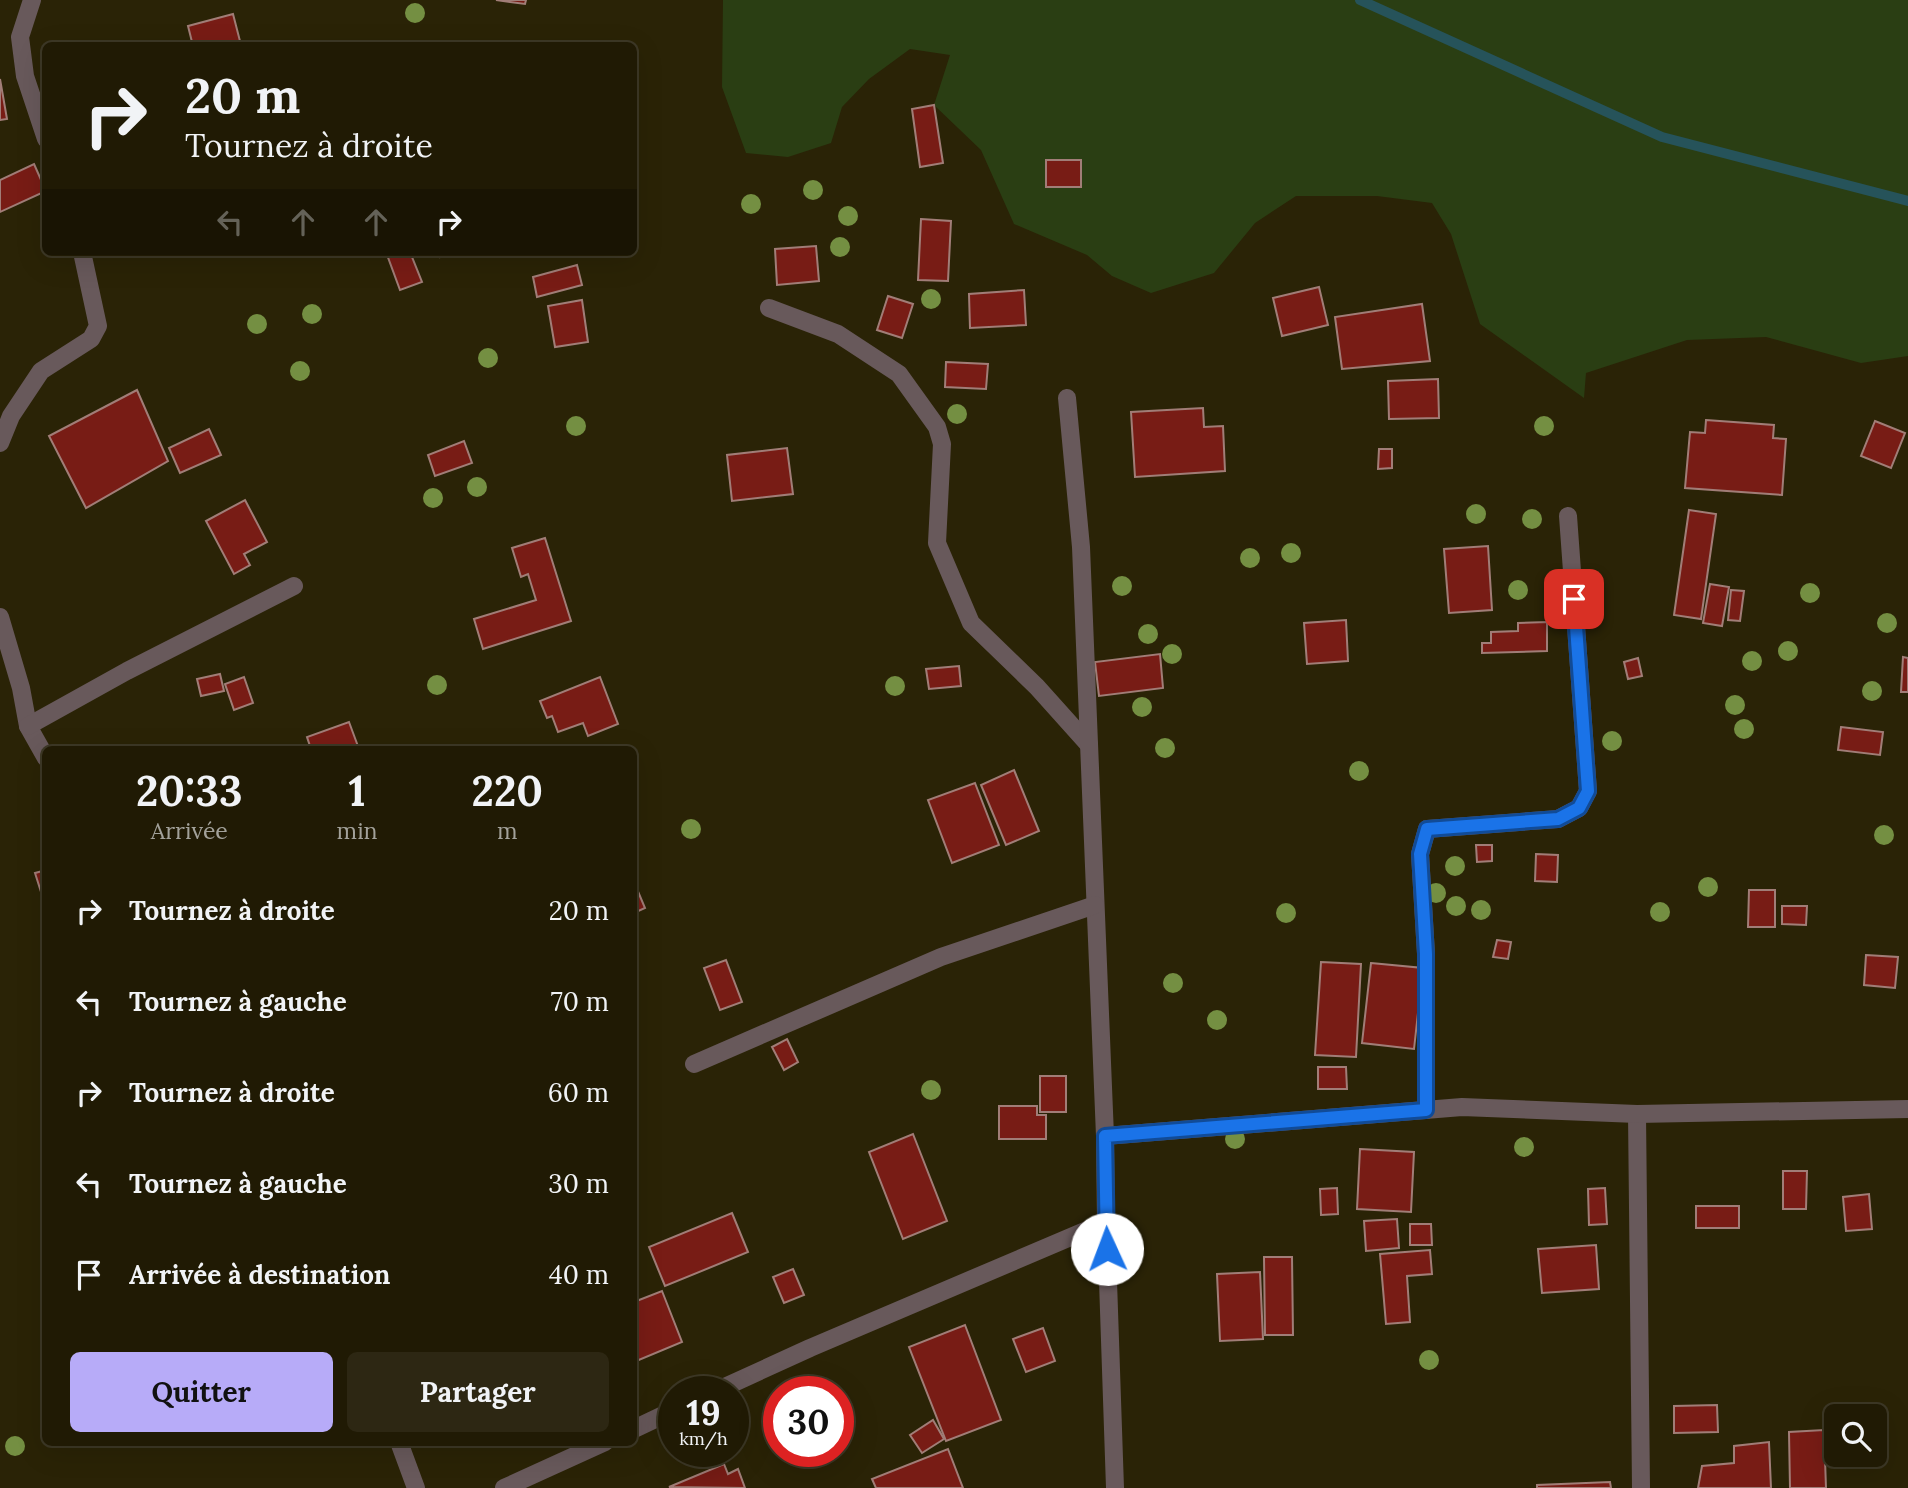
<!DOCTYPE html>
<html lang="fr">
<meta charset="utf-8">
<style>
body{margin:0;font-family:Lora,serif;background:#2d2713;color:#f1f3f6;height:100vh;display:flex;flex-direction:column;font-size:26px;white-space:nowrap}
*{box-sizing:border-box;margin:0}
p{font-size:23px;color:#a2a19a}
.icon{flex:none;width:38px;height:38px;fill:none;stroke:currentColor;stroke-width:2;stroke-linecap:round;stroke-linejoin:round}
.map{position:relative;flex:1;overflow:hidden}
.panel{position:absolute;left:42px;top:746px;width:595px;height:700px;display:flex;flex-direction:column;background:#201a04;border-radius:10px;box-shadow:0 7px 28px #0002,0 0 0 2px #3d3826}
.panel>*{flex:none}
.banner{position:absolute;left:42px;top:42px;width:595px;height:214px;border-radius:10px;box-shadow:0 7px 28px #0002,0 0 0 2px #3d3826;background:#201a04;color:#f1f3f6;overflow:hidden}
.buttons{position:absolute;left:1824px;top:1404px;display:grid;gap:14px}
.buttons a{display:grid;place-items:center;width:63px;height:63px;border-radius:10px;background:#201a04;box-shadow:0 7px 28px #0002,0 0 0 2px #3d3826;font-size:35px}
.speed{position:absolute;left:658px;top:1376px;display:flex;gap:14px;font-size:35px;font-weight:700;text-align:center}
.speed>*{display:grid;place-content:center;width:91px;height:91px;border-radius:50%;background:#201a04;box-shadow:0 7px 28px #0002,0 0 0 2px #3d3826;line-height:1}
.speed small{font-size:18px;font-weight:400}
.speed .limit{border:10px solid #d22;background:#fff;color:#111}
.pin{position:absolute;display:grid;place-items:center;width:60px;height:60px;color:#fff;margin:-30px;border-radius:14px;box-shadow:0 4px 10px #0006}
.me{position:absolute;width:77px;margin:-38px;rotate:358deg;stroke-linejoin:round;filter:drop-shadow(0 0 5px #0008)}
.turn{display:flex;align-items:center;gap:24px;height:147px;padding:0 28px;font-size:32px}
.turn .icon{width:91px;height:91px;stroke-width:2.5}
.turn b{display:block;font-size:49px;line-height:60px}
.lanes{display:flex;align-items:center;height:66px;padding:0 28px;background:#0003;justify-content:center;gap:35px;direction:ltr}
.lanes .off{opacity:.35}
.eta{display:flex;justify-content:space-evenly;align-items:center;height:119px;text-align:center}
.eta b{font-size:42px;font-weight:700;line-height:49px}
.primary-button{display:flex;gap:14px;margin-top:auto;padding:14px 28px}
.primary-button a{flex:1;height:80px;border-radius:10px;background:#b7abf8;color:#111;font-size:28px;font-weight:700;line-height:80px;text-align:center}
.primary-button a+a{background:#2d2713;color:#f1f3f6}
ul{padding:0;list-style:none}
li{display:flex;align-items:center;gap:21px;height:91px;padding:0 28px}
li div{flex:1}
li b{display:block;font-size:26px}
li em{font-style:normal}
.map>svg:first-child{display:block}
</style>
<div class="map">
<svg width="1908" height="1488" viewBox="0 0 1908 1488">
<rect width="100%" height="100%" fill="#2a2306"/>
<path fill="#2a3e13" d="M723 0H1908V356L1861 363 1766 337 1687 340 1586 373 1584 398 1480 324 1451 234 1432 203 1377 196H1296L1255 223 1214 273 1151 293 1112 276 1087 255 1014 224 981 150 934 105 950 55 910 49 869 79 842 107 831 143 788 157 746 153 722 87Z"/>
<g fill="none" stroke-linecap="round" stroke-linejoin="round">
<path stroke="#26535a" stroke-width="10" d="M1360 0 1662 137 1908 201"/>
</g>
<g fill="#781c15" stroke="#a17d77" stroke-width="2">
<path d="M496 0H526L525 4Z"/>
<path d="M233 14 241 45 193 46 188 26Z"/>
<path d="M0 79 7 119 0 120Z"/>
<path d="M934 105 943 163 920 167 912 109Z"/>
<rect x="1046" y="160" width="35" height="27"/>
<path d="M34 164 46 191 0 212V180Z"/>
<path d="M921 219 951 221 948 281 918 280Z"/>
<path d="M816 246 819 281 777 285 775 249Z"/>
<path d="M386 252H410L422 282 400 290Z"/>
<path d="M439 252H470L440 257Z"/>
<path d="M577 265 582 285 537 297 533 277Z"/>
<path d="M1319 287 1328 325 1282 336 1273 298Z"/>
<path d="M1024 290 1026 325 970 328 969 294Z"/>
<path d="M888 296 913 304 902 338 877 330Z"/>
<path d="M582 300 588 342 555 347 548 306Z"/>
<path d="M1422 304 1430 361 1342 369 1335 317Z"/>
<path d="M946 362 988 364 986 389 945 387Z"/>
<path d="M1438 379 1439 418 1389 419 1388 381Z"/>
<path d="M137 390 168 461 86 508 49 436Z"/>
<path d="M1203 408 1204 427 1223 426 1225 471 1135 477 1131 412Z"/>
<path d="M1706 420 1774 425 1773 438 1786 439 1782 495 1685 488 1690 432 1705 433Z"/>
<path d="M1875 421 1905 433 1891 468 1861 456Z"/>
<path d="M209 429 221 455 180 473 169 448Z"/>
<path d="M464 441 472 463 435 476 428 455Z"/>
<path d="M787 448 793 494 732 501 727 455Z"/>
<path d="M1379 449H1392V468L1378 469Z"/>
<path d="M245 500 267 542 244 554 250 565 234 574 206 521Z"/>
<path d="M1689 510 1716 514 1701 619 1674 615Z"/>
<path d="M545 538 571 621 483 649 474 619 536 600 528 574 521 577 512 548Z"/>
<path d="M1488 546 1492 610 1449 613 1444 549Z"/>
<path d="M1710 584 1729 587 1722 626 1703 623Z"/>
<path d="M1731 590 1744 591 1740 621 1728 620Z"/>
<path d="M1346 620 1348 661 1307 664 1304 623Z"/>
<path d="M1547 622V651L1482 653V643H1491V632L1518 631V623Z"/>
<path d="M1160 654 1163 688 1099 696 1095 662Z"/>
<path d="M1903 657 1908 658V692H1901Z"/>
<path d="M1638 658 1642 676 1628 679 1624 662Z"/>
<path d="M959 666 961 686 929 689 926 669Z"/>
<path d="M220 674 224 691 201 696 197 679Z"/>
<path d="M244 677 253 703 234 710 225 684Z"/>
<path d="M600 677 618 724 588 736 583 723 558 732 552 716 547 718 540 701Z"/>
<path d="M349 722 359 749H311L307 737Z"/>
<path d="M1841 727 1883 732 1880 755 1838 750Z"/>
<path d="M1014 770 1039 831 1006 845 981 785Z"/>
<path d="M975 783 999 845 952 863 928 800Z"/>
<path d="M1476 845H1492V861L1477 862Z"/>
<path d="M1536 854 1558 855 1557 882 1535 881Z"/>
<path d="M46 870V894L42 895 35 873Z"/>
<path d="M634 882 645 908 634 913Z"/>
<path d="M1749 890H1775V927H1748Z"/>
<path d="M1782 906H1807L1806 925 1782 924Z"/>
<path d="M1497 940 1511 942 1508 959 1493 957Z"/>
<path d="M1866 955 1898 957 1895 988 1864 985Z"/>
<path d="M726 960 742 1002 720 1010 704 968Z"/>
<path d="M1321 962 1361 964 1356 1057 1315 1055Z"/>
<path d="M1371 963 1423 968 1414 1049 1362 1043Z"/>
<path d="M787 1039 798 1062 784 1070 772 1047Z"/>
<path d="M1318 1067H1346L1347 1089H1318Z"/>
<rect x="1040" y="1076" width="26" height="36"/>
<path d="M999 1106H1037V1115H1046V1139H999Z"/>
<path d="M913 1134 947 1221 903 1239 869 1152Z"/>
<path d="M1360 1149 1414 1152 1411 1212 1357 1209Z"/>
<path d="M1783 1171H1807L1806 1209H1783Z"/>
<path d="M1337 1188 1338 1214 1321 1215 1320 1189Z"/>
<path d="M1605 1188 1607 1224 1589 1225 1588 1189Z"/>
<path d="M1869 1194 1872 1229 1846 1231 1843 1197Z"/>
<rect x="1696" y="1206" width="43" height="22"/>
<path d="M732 1213 748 1252 665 1286 649 1247Z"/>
<path d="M1397 1219 1399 1248 1366 1251 1364 1221Z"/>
<path d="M1410 1224H1431L1432 1245H1410Z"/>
<path d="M1596 1245 1599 1289 1542 1293 1538 1249Z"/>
<path d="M1430 1250 1432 1274 1407 1276 1410 1322 1386 1324 1380 1254Z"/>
<path d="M1264 1257H1292L1293 1335H1265Z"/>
<path d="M793 1269 804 1295 784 1303 773 1277Z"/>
<path d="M1260 1272 1263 1339 1220 1341 1217 1274Z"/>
<path d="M662 1291 682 1342 634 1362V1302Z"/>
<path d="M965 1325 1001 1420 946 1441 909 1347Z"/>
<path d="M1043 1328 1055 1361 1026 1372 1013 1339Z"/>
<path d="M1717 1405 1718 1432 1674 1433V1406Z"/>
<path d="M933 1420 944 1439 922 1453 910 1435Z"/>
<path d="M1824 1430 1826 1488H1790L1789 1432Z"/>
<path d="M1769 1442 1771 1488H1698L1702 1466 1734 1463V1446Z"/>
<path d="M948 1449 963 1488H876L872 1479Z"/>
<path d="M724 1464 728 1474 738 1469 745 1488 669 1487Z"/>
<path d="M1610 1482 1611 1488H1537V1485Z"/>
</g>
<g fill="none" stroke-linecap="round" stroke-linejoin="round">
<g stroke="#68595b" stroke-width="18">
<path d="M32 0 20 37 25 76 46 139"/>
<path d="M769 308 838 334 899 374 937 427 942 444 937 543 971 623 1037 687 1089 745"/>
<path d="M1067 398 1081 547 1105 1136 1106 1222 1115 1488"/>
<path d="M0 443 11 416 41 371 91 339 98 326 82 252"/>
<path d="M0 617 21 688 28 726 46 758"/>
<path d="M28 726 127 671 294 586"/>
<path d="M694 1064 941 957 1095 905"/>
<path d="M1426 1110V954L1420 854 1427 829 1558 819 1579 808 1588 791 1568 516"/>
<path d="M1637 1114 1641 1488"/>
<path d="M1105 1136 1462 1107 1637 1114 1908 1109"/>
<path d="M716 1391 810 1348 1106 1222"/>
<path d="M634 1429 674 1410"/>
<path d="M399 1442 416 1488"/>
<path d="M504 1488 605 1442"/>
</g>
</g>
<g fill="#748f42">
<circle cx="415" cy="13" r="10"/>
<circle cx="813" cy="190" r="10"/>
<circle cx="751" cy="204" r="10"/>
<circle cx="848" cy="216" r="10"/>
<circle cx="840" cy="247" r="10"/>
<circle cx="931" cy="299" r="10"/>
<circle cx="312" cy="314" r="10"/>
<circle cx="257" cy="324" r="10"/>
<circle cx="488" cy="358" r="10"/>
<circle cx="300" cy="371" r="10"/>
<circle cx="957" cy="414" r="10"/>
<circle cx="576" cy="426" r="10"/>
<circle cx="1544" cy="426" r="10"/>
<circle cx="477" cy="487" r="10"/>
<circle cx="433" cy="498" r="10"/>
<circle cx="1476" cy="514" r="10"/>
<circle cx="1532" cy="519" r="10"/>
<circle cx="1291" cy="553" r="10"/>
<circle cx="1250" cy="558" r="10"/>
<circle cx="1122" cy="586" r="10"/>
<circle cx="1518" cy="590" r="10"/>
<circle cx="1810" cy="593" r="10"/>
<circle cx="1887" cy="623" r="10"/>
<circle cx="1148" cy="634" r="10"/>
<circle cx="1788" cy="651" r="10"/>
<circle cx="1172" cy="654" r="10"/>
<circle cx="1752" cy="661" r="10"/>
<circle cx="437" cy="685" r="10"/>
<circle cx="895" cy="686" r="10"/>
<circle cx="1872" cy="691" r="10"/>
<circle cx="1735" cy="705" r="10"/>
<circle cx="1142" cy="707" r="10"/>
<circle cx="1744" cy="729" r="10"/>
<circle cx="1612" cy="741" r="10"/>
<circle cx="1165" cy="748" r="10"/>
<circle cx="1359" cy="771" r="10"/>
<circle cx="691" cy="829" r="10"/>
<circle cx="1884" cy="835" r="10"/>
<circle cx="1455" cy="866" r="10"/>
<circle cx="1708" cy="887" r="10"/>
<circle cx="1436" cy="893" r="10"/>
<circle cx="1456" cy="906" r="10"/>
<circle cx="1481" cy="910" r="10"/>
<circle cx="1660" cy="912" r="10"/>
<circle cx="1286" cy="913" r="10"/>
<circle cx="1173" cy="983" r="10"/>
<circle cx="1217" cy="1020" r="10"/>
<circle cx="931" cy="1090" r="10"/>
<circle cx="1235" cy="1139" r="10"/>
<circle cx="1524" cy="1147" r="10"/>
<circle cx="1429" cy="1360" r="10"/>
<circle cx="15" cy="1446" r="10"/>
</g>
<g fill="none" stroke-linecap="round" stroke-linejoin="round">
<g stroke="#114b97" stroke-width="18">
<path id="route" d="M1107 1249 1105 1136 1426 1110V954L1420 854 1427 829 1558 819 1579 808 1588 791 1574 599"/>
</g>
<use href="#route" stroke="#1a73e8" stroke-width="12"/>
</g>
</svg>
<div class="buttons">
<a><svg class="icon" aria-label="search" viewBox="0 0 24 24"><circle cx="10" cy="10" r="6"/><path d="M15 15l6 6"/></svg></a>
</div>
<div class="speed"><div>19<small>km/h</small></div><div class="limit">30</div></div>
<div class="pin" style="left:1574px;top:599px;background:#d93025"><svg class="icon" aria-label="arrive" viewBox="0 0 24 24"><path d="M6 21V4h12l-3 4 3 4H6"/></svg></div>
<svg class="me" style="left:1107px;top:1249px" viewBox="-20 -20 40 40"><circle r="19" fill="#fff"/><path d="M0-13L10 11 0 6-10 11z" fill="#1a73e8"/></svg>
<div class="banner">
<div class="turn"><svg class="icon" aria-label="right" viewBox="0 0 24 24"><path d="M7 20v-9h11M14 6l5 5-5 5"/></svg><div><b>20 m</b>Tournez à droite</div></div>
<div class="lanes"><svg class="icon off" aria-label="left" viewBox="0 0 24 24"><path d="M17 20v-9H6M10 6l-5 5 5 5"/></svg><svg class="icon off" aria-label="ahead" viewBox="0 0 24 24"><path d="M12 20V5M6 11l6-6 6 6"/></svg><svg class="icon off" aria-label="ahead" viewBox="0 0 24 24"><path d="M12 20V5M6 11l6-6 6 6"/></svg><svg class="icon" aria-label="right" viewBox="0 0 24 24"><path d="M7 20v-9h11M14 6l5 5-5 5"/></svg></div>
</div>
<section class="panel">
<div class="eta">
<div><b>20:33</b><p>Arrivée</p></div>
<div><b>1</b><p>min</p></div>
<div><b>220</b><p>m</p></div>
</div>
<ul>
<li><svg class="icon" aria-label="right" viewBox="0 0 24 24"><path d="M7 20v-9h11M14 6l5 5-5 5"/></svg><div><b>Tournez à droite</b></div><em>20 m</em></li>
<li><svg class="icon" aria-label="left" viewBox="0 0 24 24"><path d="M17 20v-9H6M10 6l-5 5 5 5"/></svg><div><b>Tournez à gauche</b></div><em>70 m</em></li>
<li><svg class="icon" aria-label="right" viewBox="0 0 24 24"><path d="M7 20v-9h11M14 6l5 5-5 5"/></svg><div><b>Tournez à droite</b></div><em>60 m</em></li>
<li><svg class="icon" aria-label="left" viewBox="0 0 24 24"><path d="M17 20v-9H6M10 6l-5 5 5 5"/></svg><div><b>Tournez à gauche</b></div><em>30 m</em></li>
<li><svg class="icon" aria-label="arrive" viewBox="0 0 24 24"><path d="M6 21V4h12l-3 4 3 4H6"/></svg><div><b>Arrivée à destination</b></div><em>40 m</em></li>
</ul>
<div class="primary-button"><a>Quitter</a><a>Partager</a></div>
</section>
</div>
